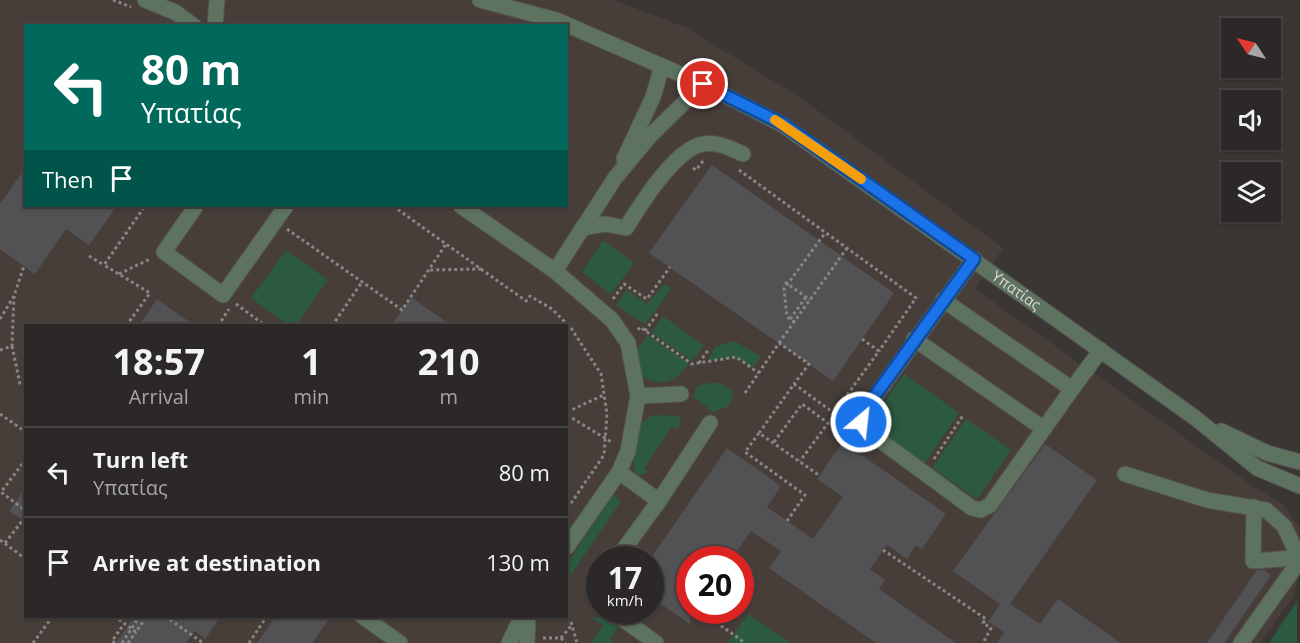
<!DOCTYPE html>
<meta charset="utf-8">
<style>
body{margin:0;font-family:"Open Sans",sans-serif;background:#33302f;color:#f1f3f6;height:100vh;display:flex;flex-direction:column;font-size:22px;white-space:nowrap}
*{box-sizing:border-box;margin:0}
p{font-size:20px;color:#a6a6a7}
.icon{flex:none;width:33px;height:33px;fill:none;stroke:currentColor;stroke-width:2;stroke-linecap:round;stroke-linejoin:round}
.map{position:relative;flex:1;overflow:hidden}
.details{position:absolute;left:24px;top:324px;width:544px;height:294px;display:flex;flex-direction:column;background:#2b2827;border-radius:0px;box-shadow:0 2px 4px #0004,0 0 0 2px #474444}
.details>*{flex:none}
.top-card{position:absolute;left:24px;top:24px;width:544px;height:183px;border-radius:0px;box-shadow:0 2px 4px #0004,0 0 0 2px #474444;background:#00695c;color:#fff;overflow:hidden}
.needle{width:39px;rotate:305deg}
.tools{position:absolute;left:1221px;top:18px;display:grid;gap:12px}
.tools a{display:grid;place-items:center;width:60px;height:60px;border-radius:0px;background:#2b2827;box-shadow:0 2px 4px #0004,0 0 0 2px #474444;font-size:30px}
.speed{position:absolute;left:586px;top:546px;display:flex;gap:12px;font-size:30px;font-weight:700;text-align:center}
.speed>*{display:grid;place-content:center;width:78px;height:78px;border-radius:50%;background:#2b2827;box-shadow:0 2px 4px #0004,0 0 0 2px #474444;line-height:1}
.speed small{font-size:15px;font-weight:400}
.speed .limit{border:9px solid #d22;background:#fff;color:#111}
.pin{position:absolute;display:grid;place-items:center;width:51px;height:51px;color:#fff;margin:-26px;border:3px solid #fff;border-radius:50%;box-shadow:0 2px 6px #0007}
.me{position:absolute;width:66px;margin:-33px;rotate:28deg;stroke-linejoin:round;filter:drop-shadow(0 0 4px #0008)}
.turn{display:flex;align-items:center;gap:21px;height:126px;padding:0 18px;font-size:27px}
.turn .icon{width:78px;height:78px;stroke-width:2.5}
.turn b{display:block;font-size:42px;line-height:51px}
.then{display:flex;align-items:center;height:57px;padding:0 18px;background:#0003;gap:12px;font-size:22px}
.eta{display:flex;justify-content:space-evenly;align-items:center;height:102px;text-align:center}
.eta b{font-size:36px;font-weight:700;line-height:42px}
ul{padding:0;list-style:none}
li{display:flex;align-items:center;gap:18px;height:90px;padding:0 18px;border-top:2px solid #474444}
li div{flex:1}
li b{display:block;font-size:22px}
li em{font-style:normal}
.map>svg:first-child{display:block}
</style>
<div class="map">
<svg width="1300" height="643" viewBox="0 0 1300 643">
<rect width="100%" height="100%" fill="#393634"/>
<path fill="#473e39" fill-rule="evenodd" d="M0 0H613L685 27 798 96 1003 248 975 289 1254 487 1283 504 1300 529 1298 578 1293 597 1261 643H0ZM26 26H567V206H26ZM26 326H567V616H26ZM600 560H651V610H600ZM690 560H741V610H690Z"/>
<g fill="#2c5a41">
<path d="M603 240 634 263 611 294 582 272Z"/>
<path d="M286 250 328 280 296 325H289L251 298Z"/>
<path d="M664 284 672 288 645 324 616 305 627 290 647 304Z"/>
<path d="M663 316 704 346 692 361 651 332Z"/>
<path d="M648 335 689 364C674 383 661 388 640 375L635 352Z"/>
<path d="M735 341 761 357 752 368 736 357 708 361 715 347Z"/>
<path d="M904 374 959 413 925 463 870 424Z"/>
<path d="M709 383H720L733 391 732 399 727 407 713 412 693 397 697 386Z"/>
<path d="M654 415 679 416 681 424 677 429 672 426 644 468 649 472 639 476C628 466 635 435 642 423 645 419 650 417 654 415Z"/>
<path d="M966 419 1011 450 977 499 932 468Z"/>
<path d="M613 495 621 501 567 581V564Z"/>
<path d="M1297 601V643H1269Z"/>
<path d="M748 614 791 643H728Z"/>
<path d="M592 617H606L618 627 610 639 615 643H590L603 626Z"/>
</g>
<g fill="#525255">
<path d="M712 165 894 293 833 381 649 253Z"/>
<path d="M26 167V206H117L89 245 66 229 35 274 0 249V204Z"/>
<path d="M411 297 452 326H391Z"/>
<path d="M157 299 195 326H139Z"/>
<path d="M843 442 946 514 922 549 916 545 907 559 887 545 870 569 885 580 879 589 956 643H876L769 568 781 551 751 531 731 560H690V624L651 597V558L727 448 781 486 767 507 813 539 843 497 817 479Z"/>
<path d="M1045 444 1097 480 1010 604 1040 624 1058 599 1121 643H997L1004 632 988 622 1000 604 953 571Z"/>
<path d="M26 487V522L9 511Z"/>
<path d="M1257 570H1264L1271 575 1224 643H1207Z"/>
<path d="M135 616H221L205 639 195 631 186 643H116Z"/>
<path d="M276 616H331L312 643H257Z"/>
</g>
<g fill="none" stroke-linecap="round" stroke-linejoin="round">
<g stroke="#565351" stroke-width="17">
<g id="minor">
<path d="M145 0 175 12 194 26"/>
<path id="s1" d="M480 0 556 20 703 84 783 125 1194 417 1257 468 1300 486"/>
<path d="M215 26 217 0"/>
<path d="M624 159 653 97 662 66"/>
<path d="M196 206 164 252 223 295 286 206"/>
<path d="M461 206 555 271 612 320 628 343 638 396 628 451 619 472 659 501 616 560"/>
<path d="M582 228 605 224 626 228C641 204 672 154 699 145 715 140 730 148 743 154"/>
<path d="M974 259 863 413 861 422 866 430 972 508 981 510 990 505 1072 389"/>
<path d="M555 271 615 178 650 136 703 84"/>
<path d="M943 300 1072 389 1101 350"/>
<path d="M914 339 1044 429"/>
<path d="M638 396 681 394"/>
<path d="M1221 431 1267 453 1300 462"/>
<path d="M1125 474 1207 500 1266 510 1284 526 1294 547 1295 567 1241 643"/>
<path d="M659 501 710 423"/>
<path d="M1254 507 1253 561 1296 558"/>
<path d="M567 547 619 472"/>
<path d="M600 582 595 596 600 603"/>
<path d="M610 610 656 643"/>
<path d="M362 616 400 643"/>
<path d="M509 643 522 616"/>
<path d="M527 643 528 616"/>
</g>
</g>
<g stroke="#888684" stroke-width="3" stroke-dasharray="3 3" stroke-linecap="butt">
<path d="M113 0 131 7"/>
<path d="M693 168 696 170 703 161"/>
<path d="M739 170 916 298 879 351"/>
<path d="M393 206 481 269 429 270"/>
<path d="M287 229 402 310 446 244"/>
<path d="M89 256 104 265"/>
<path d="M481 269 526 301 530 296 552 309 571 328 601 374 607 414 604 455 567 509"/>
<path d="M119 274 150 259"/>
<path d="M785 282 810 300"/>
<path d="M613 299 624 284 647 299 670 267"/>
<path d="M236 304 266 326"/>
<path d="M0 319 14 296 24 266"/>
<path d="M790 319 806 297"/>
<path d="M795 322 787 317 784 289 825 233"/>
<path d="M126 326 150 293 104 265 145 206"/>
<path d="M218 326 229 309"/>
<path d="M332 326 362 282"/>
<path d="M638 330 640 327 692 364 736 357 759 373"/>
<path d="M645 331 658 313"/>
<path d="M779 343 847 248"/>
<path d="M12 346 20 384 26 388"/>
<path d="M0 350 12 346 14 296"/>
<path d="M699 363 709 349"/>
<path d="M745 393 779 343 809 364 794 384"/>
<path d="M567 412 604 395"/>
<path d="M0 414 26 432"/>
<path d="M567 415 613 443"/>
<path d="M759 433 794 384 834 413 879 351 862 339"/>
<path d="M774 442 802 404 828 423 800 461"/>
<path d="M26 459 1 492 26 511"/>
<path d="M934 459 964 414"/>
<path d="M787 521 805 495 745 452 759 433 820 476"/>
<path d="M0 540 26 559"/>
<path d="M5 543 26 516"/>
<path d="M883 550 986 619 983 623 991 628 983 643"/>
<path d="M114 616 136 632 147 616"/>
<path d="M165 616 203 643"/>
<path d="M571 622 577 643"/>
<path d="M716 622 745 643"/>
<path d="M543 638H561L565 643"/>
<path d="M561 638 571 626"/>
<path d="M33 643 53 616"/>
<path d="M115 643 112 641 124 624"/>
<path d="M128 643 136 632"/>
<path d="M249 643 267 616"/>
</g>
<use href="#minor" stroke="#5e735f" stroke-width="15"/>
<path stroke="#888684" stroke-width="3" stroke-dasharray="3 3" stroke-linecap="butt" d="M122 643 140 616"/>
</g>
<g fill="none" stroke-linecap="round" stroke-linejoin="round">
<g stroke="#114b97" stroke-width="15">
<path id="route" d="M703 84 783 124 974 259 863 412 861 422"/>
</g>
<use href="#route" stroke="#1a73e8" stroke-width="10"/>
<path stroke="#f59e0b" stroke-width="10" d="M775 120 861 179"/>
</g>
<g text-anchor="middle" stroke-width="6" stroke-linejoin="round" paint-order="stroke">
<g font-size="15" fill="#dad8d7" stroke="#1f1e1d">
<text dy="5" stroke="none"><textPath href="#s1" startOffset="615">Υπατίας</textPath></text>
</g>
</g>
</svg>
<div class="tools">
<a><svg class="needle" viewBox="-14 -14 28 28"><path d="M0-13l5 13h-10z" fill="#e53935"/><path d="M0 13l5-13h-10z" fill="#a6a6a7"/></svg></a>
<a><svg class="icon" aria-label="sound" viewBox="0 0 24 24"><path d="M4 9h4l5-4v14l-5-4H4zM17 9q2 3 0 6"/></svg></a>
<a><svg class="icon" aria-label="layers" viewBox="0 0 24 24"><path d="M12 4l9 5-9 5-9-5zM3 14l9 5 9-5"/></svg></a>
</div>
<div class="speed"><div>17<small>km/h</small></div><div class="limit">20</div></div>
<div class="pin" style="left:703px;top:84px;background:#d93025"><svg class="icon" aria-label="arrive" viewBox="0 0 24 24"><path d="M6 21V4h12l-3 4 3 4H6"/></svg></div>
<svg class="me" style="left:861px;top:422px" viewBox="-20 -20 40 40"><circle r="17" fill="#1a73e8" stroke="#fff" stroke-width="3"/><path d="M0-11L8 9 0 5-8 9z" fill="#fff"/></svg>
<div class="top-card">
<div class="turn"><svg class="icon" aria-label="left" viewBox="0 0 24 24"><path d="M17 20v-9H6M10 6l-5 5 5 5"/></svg><div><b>80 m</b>Υπατίας</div></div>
<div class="then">Then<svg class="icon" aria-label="arrive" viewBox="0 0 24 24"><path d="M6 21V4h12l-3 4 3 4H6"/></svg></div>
</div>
<section class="details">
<div class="eta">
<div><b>18:57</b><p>Arrival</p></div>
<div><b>1</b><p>min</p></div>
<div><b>210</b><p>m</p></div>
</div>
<ul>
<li><svg class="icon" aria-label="left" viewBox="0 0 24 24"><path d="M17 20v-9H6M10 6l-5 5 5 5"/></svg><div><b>Turn left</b><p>Υπατίας</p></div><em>80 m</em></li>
<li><svg class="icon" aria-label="arrive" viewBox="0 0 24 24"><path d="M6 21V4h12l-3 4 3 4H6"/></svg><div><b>Arrive at destination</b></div><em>130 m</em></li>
</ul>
</section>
</div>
